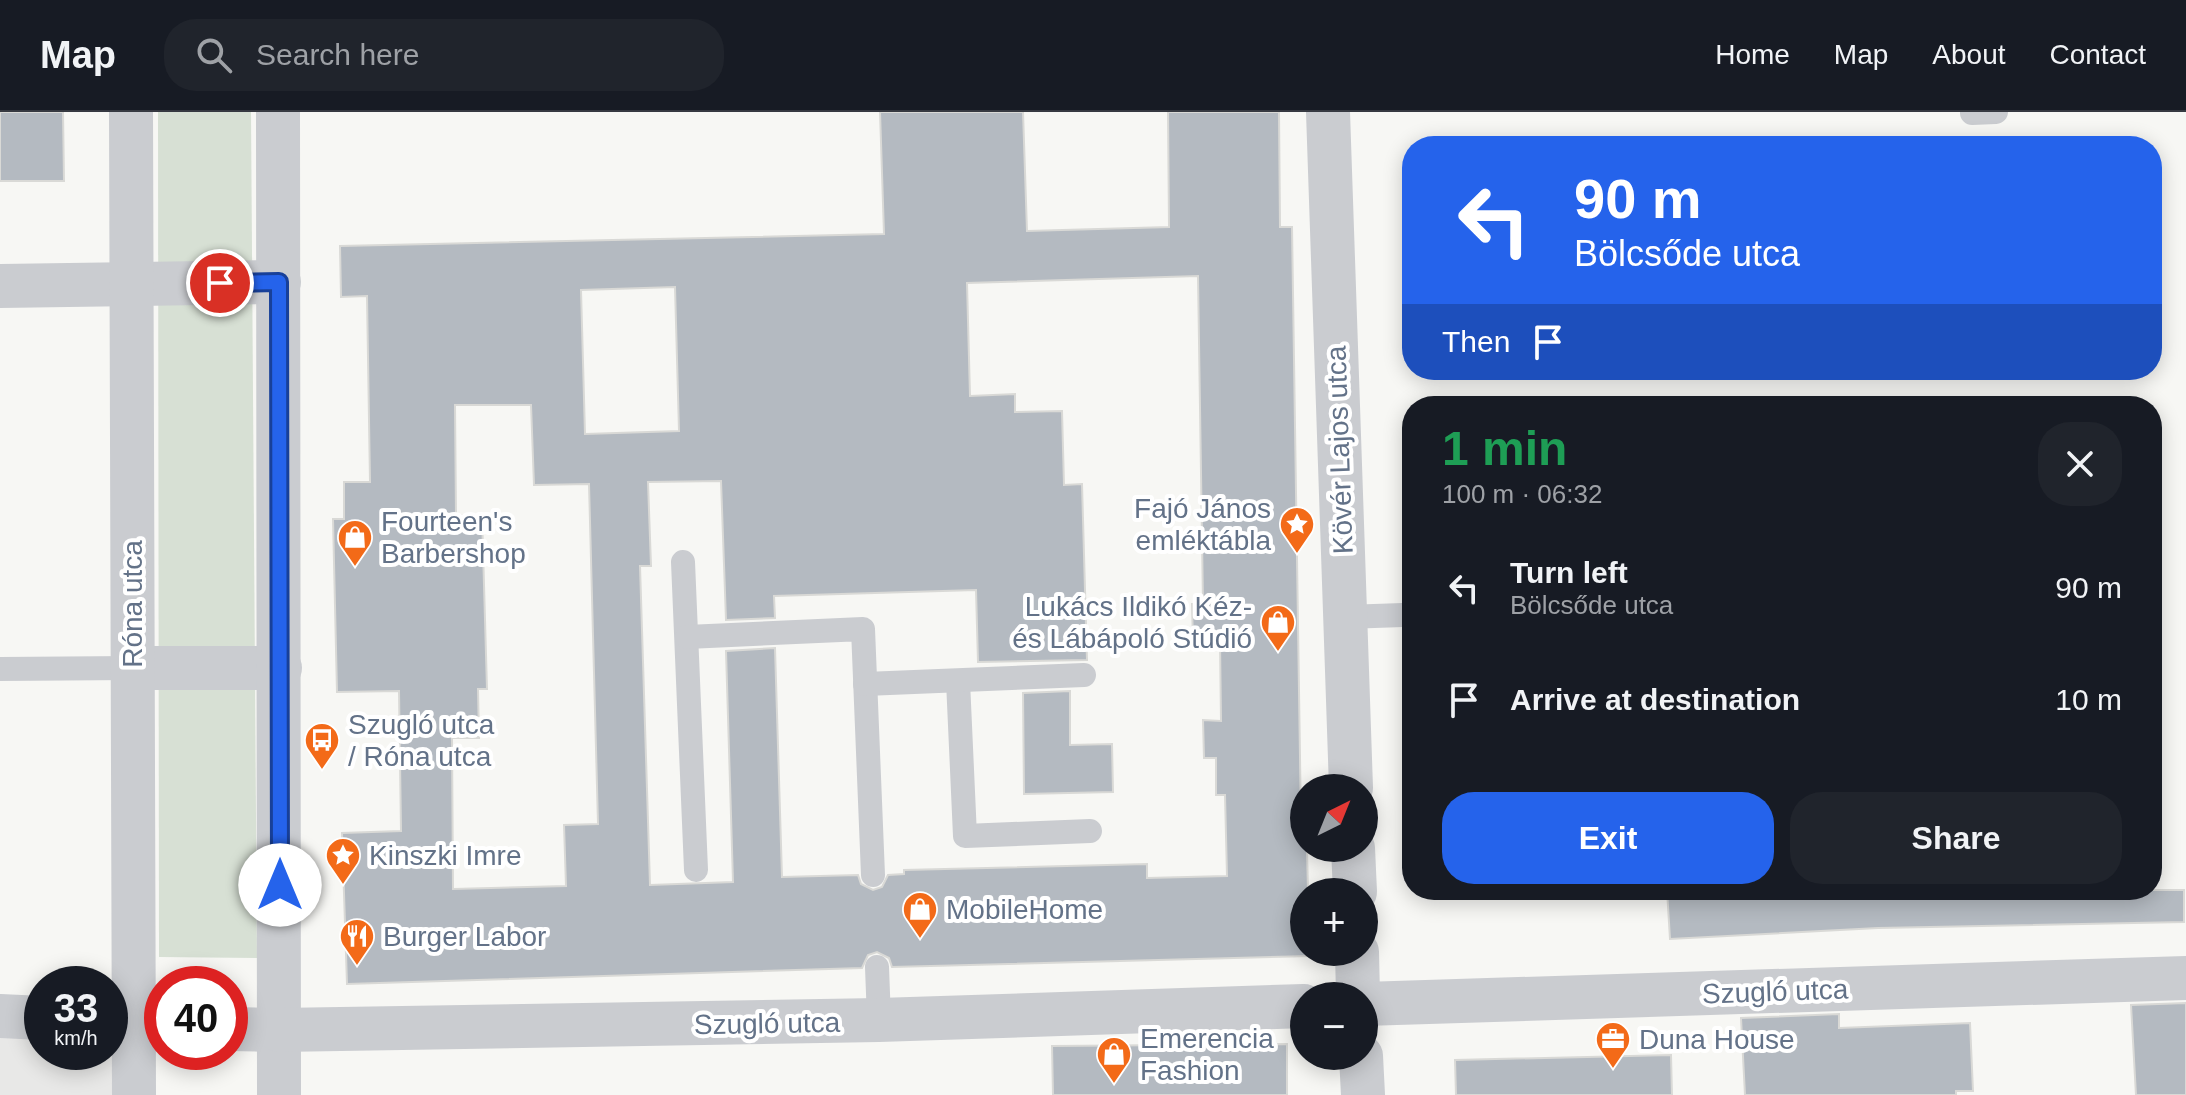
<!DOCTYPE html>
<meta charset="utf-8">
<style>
body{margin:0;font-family:Arial,sans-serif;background:#20242c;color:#f1f3f6;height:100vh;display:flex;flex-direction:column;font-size:30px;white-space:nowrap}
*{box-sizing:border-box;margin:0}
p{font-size:26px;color:#9ea1a6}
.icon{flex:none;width:44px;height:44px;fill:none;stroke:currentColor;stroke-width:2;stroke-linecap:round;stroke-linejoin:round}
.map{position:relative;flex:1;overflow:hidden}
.side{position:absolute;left:1402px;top:284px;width:760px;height:504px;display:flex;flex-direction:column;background:#171b24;border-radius:32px;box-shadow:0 4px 20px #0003}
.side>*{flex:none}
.banner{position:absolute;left:1402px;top:24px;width:760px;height:244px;border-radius:32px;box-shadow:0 4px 20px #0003;background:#2563eb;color:#fff;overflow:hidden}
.needle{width:52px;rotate:43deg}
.fabs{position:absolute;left:1290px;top:662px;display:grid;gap:16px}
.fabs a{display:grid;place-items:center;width:88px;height:88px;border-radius:50%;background:#171b24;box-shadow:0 4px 20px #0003;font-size:40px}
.speed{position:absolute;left:24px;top:854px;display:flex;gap:16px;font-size:40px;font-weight:700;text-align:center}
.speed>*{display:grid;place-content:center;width:104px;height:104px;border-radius:50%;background:#171b24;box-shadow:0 4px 20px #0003;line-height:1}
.speed small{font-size:20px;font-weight:400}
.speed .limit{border:12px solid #d22;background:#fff;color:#111}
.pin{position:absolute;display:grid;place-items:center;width:68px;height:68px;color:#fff;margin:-34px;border:4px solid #fff;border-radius:50%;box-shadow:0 2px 8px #0007}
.me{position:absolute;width:88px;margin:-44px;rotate:0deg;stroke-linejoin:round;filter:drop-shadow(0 0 6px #0008)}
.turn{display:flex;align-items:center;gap:28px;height:168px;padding:0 40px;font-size:36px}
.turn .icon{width:104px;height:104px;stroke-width:2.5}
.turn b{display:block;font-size:56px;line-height:68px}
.then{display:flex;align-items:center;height:76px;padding:0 40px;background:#0003;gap:16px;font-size:30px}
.round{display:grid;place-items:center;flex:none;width:84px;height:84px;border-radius:32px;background:#20242c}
.head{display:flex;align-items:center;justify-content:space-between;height:136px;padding:0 40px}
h1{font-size:48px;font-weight:800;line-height:60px;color:#1e9e55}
.cta{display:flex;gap:16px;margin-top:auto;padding:16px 40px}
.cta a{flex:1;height:92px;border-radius:32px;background:#2563eb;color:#fff;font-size:32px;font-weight:800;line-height:92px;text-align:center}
.cta a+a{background:#20242c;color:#f1f3f6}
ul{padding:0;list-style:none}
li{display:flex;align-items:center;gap:24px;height:112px;padding:0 40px}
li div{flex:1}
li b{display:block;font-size:30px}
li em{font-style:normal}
header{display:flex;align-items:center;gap:48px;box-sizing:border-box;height:112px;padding:0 40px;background:#171b24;border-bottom:2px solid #363941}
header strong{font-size:38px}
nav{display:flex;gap:44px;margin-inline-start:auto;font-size:28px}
.search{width:560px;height:72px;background:#20242c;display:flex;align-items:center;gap:20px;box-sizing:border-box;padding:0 28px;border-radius:32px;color:#9ea1a6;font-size:30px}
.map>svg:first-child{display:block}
</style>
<header>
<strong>Map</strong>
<div class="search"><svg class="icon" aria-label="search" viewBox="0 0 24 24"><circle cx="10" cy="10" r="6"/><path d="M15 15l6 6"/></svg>Search here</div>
<nav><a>Home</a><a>Map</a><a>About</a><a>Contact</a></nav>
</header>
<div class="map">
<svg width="2186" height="983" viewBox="0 0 2186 983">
<rect width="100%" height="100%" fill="#f7f7f4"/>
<path fill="#e8e8e7" d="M0 911 42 914V940H110V917L127 983H0Z"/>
<path fill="#d7e0d4" d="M158 0H251L257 846 159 845Z"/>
<g fill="#b4bac1" stroke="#d9d9d6" stroke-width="2" fill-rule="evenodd">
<path d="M0 0H63L64 69H0Z"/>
<path d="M880 0H1023L1027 119 1169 115 1168 0H1279L1280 115H1292L1301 711H1304V736H1307L1308 780H1304V840H1309L1310 844 892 855 889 846 877 840 868 843 862 856 347 872 342 721 401 719 399 579 337 580 333 407H344V370H370L367 184 341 185 340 134 884 122ZM1198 164 1203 492H1192L1193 529H1220L1221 609 1203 608 1204 646H1216V683H1225L1227 764 1147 766V752L904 758V762L888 763 882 775 873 778 861 772 858 763 782 765 775 536 726 539 733 770 650 773 640 454H651L648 370 721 369 726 508 775 506 774 484 976 478 978 550 1087 548 1082 372 1064 373 1062 299 1015 300V282L970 284 967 171ZM675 175 679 319 585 322 581 178ZM455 293H531L534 373 589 372 598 712 564 713 566 774 453 777 452 626H479L478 577H487L482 403 456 404Z"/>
<path d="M1070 579V633L1112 632 1113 680 1024 682 1023 581Z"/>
<path d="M1667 778H2184V810L1878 816 1670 827Z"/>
<path d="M2186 891V983H2136L2131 893Z"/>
<path d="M1839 902V916L1970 911 1973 979H1956V983H1745L1741 906Z"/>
<path d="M1287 932V983H1053L1052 934Z"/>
<path d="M1671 943 1672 983H1456L1455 948Z"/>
</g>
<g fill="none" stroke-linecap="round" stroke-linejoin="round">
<g stroke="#caccd0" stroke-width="24">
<path d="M1972 1 1996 0"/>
<path d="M683 450 696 758"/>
<path d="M1345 505 1403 503"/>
<path d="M687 525 863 517 873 763"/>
<path d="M0 557 132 556"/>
<path d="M958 569 965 724 1090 719"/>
<path d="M865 572 1084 563"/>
<path d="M877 855 879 908"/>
</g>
<g stroke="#caccd0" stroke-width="44">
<path d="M1328 0 1351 676"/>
<path d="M0 174 279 170"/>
<path d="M132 556H280"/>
<path d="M1353 736 1355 780"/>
<path d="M1357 840 1358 884"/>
<path d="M0 904 42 906"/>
<path d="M110 910 162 913"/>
<path d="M230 917 279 918"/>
<path d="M1361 944 1363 983"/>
</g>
<g stroke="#caccd0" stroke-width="44">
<path d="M131 0 134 983"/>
<path d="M278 0 279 983"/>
<path d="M1364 892 2186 866"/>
<path d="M279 918 879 908 1304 894"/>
</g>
</g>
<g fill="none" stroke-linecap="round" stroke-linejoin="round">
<g stroke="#184099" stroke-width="20">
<path id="route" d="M220 171 279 170 280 773"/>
</g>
<use href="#route" stroke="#2563eb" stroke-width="14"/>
</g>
<defs>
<g id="sight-pin" transform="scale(1.8)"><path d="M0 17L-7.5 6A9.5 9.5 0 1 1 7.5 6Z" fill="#f36a18" stroke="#fff"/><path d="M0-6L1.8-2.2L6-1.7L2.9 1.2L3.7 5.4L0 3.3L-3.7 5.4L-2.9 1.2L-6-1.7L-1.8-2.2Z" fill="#fff"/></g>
<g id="shop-pin" transform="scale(1.8)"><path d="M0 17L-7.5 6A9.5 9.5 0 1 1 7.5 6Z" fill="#f36a18" stroke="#fff"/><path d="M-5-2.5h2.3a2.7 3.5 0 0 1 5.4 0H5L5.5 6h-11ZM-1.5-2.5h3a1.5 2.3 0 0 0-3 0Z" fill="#fff"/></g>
<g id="bus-pin" transform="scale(1.8)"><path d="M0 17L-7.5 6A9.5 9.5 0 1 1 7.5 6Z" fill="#f36a18" stroke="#fff"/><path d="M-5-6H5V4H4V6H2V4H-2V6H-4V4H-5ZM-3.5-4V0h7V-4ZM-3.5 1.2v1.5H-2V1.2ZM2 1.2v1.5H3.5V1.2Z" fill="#fff"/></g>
<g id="restaurant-pin" transform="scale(1.8)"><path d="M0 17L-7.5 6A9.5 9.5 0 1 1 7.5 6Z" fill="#f36a18" stroke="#fff"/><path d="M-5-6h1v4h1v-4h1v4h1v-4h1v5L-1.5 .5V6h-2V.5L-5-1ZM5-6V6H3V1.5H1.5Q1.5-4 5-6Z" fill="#fff"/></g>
<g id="office-pin" transform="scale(1.8)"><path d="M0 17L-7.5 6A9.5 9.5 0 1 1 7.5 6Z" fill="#f36a18" stroke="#fff"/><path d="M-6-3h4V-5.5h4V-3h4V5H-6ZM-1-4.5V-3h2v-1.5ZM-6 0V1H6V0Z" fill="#fff"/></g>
</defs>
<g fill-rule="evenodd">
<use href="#sight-pin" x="1297" y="412"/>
<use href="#shop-pin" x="355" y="425"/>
<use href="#shop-pin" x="1278" y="510"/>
<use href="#bus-pin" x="322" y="628"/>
<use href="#sight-pin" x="343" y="743"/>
<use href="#shop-pin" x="920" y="797"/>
<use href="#restaurant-pin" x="357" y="824"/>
<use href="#office-pin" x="1613" y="927"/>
<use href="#shop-pin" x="1114" y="942"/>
</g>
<g text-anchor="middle" stroke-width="8" stroke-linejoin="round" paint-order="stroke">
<g font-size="28" fill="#637288" stroke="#fff">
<text transform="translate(1339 338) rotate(-92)" y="10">Kövér Lajos utca</text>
<text transform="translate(132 492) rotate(-90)" y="10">Róna utca</text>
<text transform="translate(1775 879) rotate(-2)" y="10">Szugló utca</text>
<text transform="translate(767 911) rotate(-1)" y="10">Szugló utca</text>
</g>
<g font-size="28" fill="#637288" stroke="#fff" text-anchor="start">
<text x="1271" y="406" text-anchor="end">Fajó János<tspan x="1271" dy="32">emléktábla</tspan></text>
<text x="381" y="419">Fourteen's<tspan x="381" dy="32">Barbershop</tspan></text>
<text x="1252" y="504" text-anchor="end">Lukács Ildikó Kéz-<tspan x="1252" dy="32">és Lábápoló Stúdió</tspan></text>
<text x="348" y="622">Szugló utca<tspan x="348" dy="32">/ Róna utca</tspan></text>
<text x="369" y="753">Kinszki Imre</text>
<text x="946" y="807">MobileHome</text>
<text x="383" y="834">Burger Labor</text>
<text x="1140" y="936">Emerencia<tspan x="1140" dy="32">Fashion</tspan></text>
<text x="1639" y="937">Duna House</text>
</g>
</g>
</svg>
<div class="fabs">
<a><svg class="needle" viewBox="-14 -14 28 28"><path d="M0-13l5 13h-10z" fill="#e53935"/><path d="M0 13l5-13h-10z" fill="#9ea1a6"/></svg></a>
<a>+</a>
<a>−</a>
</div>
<div class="speed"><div>33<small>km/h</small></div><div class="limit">40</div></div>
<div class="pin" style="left:220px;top:171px;background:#d93025"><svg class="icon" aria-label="arrive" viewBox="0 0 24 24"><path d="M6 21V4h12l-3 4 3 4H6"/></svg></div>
<svg class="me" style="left:280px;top:773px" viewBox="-20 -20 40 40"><circle r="19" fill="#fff"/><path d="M0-13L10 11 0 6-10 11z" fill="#2563eb"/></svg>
<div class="banner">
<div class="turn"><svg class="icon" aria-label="left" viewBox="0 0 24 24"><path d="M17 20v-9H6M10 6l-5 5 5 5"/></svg><div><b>90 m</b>Bölcsőde utca</div></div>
<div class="then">Then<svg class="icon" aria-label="arrive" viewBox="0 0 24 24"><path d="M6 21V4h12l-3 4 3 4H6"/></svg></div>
</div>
<section class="side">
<div class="head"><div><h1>1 min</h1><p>100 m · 06:32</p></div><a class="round"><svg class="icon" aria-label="close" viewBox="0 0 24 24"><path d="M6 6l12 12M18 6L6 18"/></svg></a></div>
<ul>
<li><svg class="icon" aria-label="left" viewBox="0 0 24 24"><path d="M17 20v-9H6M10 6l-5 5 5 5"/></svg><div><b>Turn left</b><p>Bölcsőde utca</p></div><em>90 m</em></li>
<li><svg class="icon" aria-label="arrive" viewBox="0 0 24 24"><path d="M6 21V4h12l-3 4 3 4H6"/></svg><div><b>Arrive at destination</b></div><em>10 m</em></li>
</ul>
<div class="cta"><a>Exit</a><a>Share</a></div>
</section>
</div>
